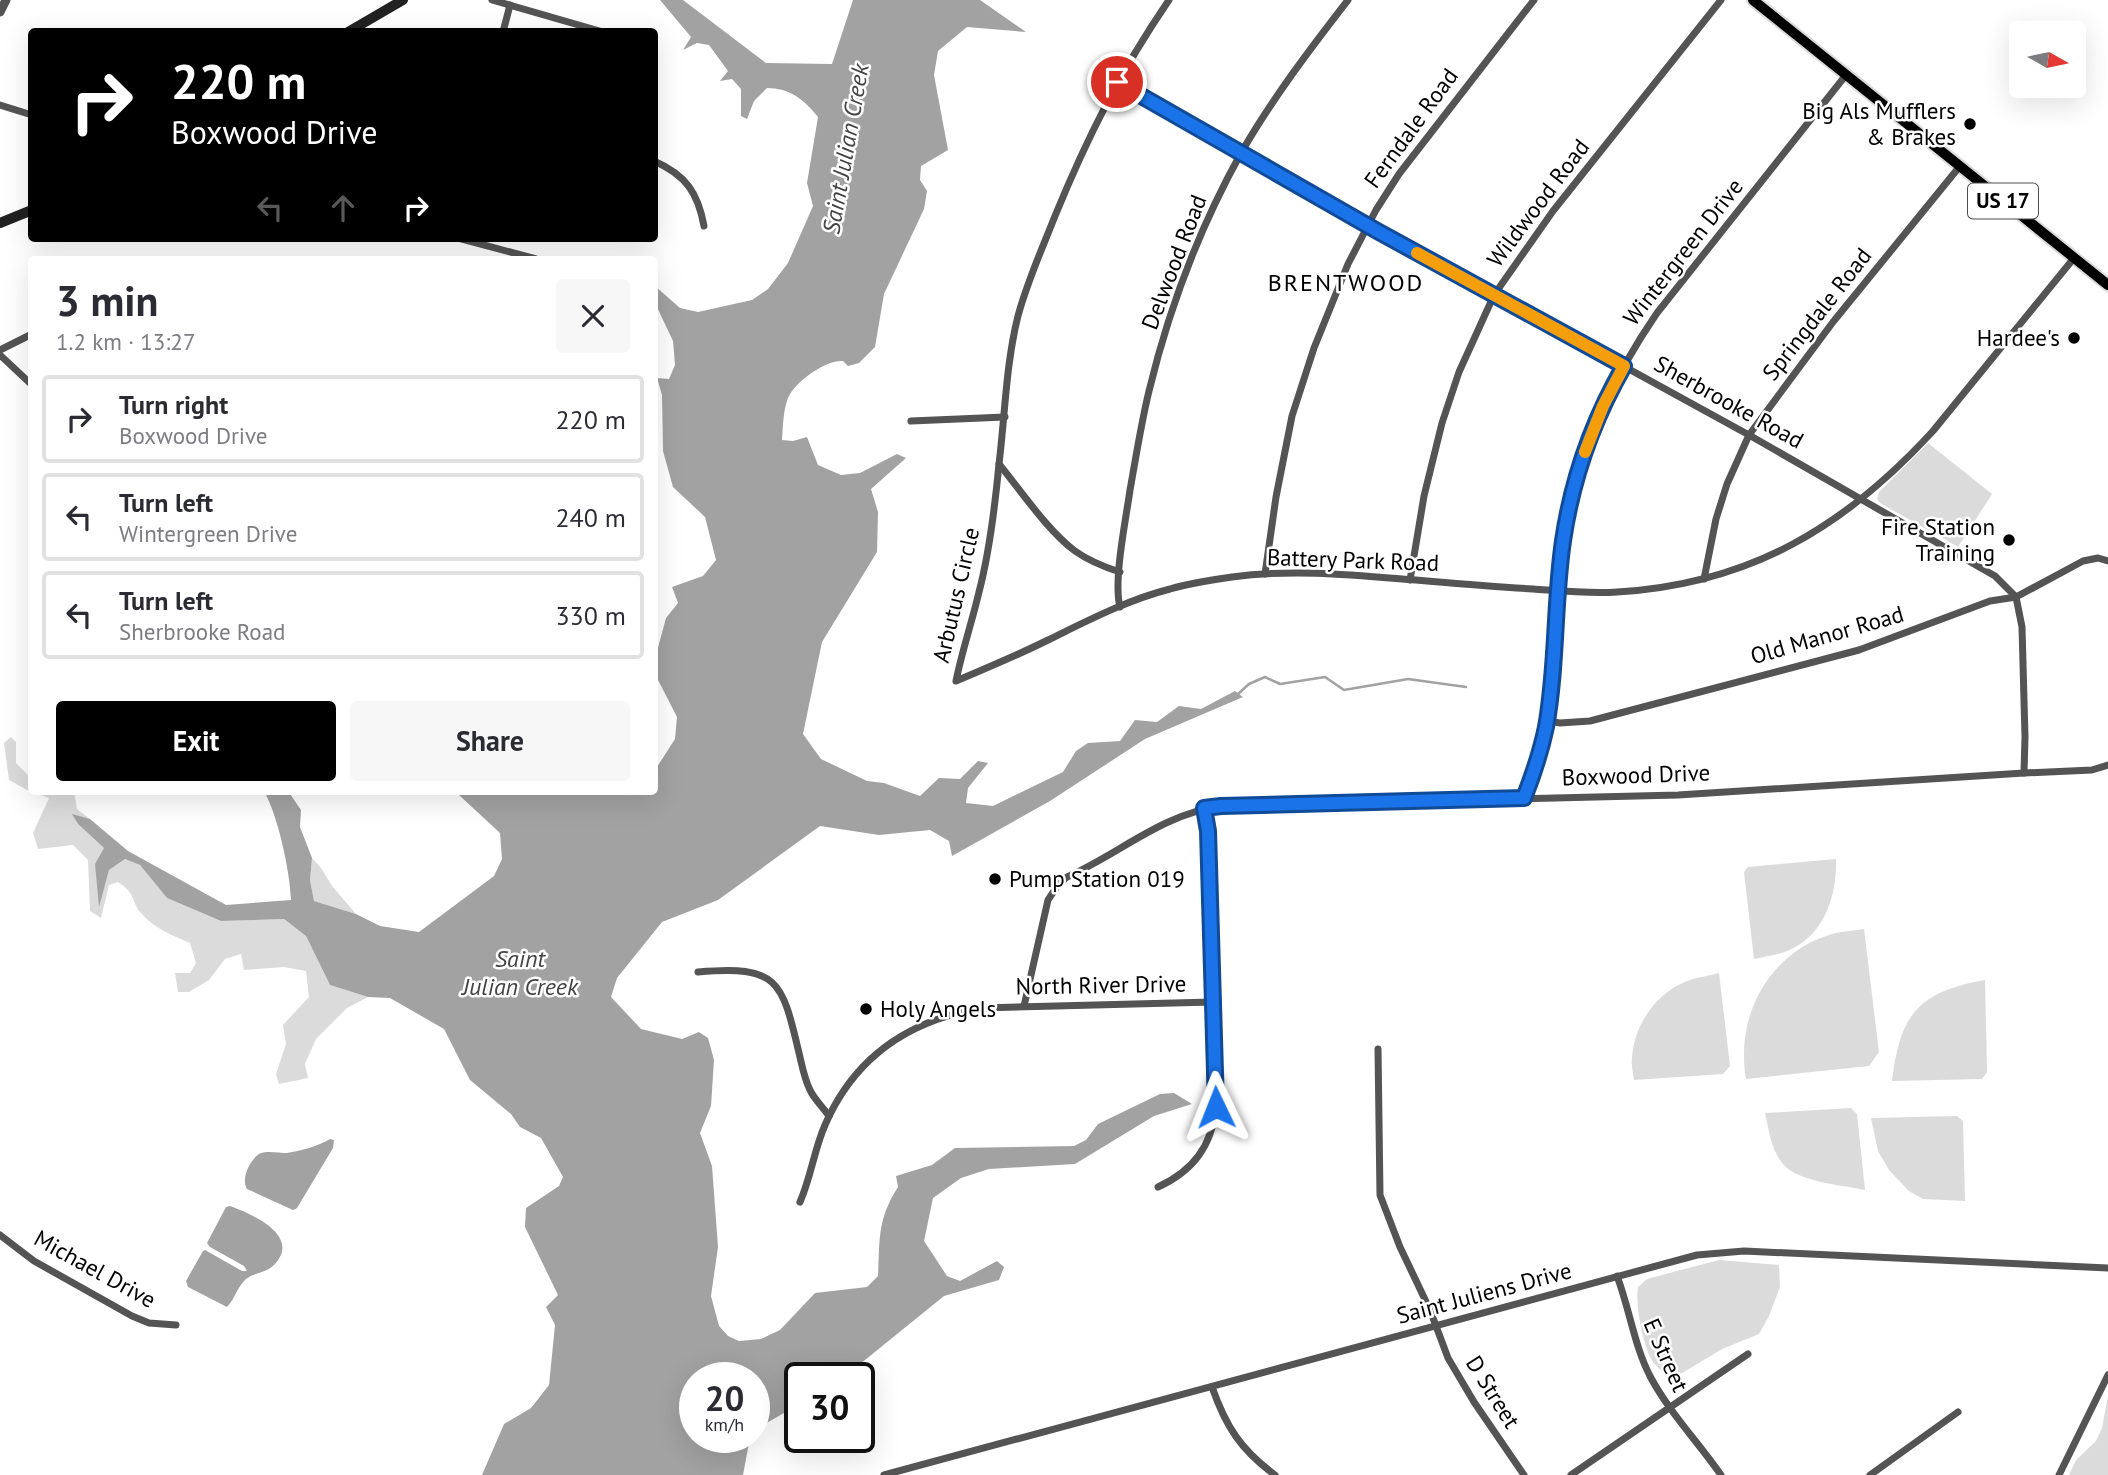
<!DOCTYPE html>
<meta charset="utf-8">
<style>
body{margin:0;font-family:"PT Sans",sans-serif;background:#f7f7f7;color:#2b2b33;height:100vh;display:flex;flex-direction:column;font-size:26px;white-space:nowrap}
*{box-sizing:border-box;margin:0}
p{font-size:23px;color:#7c7c81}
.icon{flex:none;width:38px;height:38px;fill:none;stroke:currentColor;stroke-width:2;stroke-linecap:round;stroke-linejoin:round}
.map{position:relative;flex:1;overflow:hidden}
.details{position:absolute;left:28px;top:256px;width:630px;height:539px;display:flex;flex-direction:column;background:#fff;border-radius:7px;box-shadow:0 7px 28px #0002}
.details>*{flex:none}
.top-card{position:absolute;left:28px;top:28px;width:630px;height:214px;border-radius:7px;box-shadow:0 7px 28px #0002;background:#000;color:#fff;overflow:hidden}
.needle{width:46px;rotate:99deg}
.controls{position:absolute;left:2009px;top:21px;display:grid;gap:14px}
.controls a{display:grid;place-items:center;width:77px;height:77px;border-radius:7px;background:#fff;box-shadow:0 7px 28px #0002;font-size:35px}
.speed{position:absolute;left:679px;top:1362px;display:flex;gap:14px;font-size:35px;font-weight:700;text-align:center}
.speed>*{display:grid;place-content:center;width:91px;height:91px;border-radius:50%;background:#fff;box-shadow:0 7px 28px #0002;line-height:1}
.speed small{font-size:18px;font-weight:400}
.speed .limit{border:4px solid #111;border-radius:10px;background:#fff;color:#111}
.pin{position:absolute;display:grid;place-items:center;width:60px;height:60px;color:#fff;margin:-30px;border:4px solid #fff;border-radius:50%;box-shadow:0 2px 7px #0007}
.me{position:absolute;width:77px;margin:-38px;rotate:358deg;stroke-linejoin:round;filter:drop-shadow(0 0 5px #0008)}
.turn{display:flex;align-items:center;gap:24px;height:147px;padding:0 28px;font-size:32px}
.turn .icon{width:91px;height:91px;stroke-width:2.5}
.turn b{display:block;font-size:49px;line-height:60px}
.lanes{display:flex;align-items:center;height:66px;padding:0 28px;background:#0003;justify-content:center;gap:35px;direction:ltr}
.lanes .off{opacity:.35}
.round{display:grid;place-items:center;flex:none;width:74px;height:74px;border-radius:7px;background:#f7f7f7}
.summary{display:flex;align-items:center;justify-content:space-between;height:119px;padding:0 28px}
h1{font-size:42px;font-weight:700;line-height:52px}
.button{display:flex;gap:14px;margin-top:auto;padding:14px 28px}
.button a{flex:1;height:80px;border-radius:7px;background:#000;color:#fff;font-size:28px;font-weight:700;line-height:80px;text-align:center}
.button a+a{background:#f7f7f7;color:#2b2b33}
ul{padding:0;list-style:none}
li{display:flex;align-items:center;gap:21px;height:88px;margin:0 14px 10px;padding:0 14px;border:4px solid #e1e1e2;border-radius:7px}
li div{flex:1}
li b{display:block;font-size:26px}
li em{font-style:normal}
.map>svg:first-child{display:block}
</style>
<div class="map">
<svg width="2108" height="1475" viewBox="0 0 2108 1475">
<rect width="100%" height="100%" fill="#fff"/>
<g fill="#dbdbdb">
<path d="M1928 443 1992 494 1958 547 1880 503 1877 499 1879 492Z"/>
<path d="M11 737 16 742V763L31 778 32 791H74L77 809 90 819 73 815 78 824 104 848 99 904 109 870 125 859 140 865 167 898 221 921 284 919 306 936 330 985 368 997 347 1008 316 1039 305 1064 308 1078 279 1084 276 1074 286 1044 283 1025 309 997 306 971 284 967 244 970 241 954 225 959 209 980 189 992H178L175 973H190L196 963 190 943C174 936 153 928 141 913 130 900 137 894 118 882L109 885 101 918 90 911 88 860 73 845 38 849 33 833 49 798 27 790 9 780 4 743Z"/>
<path d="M312 858 321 868 332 886 356 914 314 901 310 880Z"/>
<path d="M1836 859C1837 891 1827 929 1797 946 1784 954 1769 956 1754 959L1744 872 1748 867Z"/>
<path d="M1864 929 1879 1052 1869 1066 1746 1079C1735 1017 1768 953 1832 934 1842 931 1853 931 1864 929Z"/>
<path d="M1719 973 1730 1066 1723 1074 1634 1080C1633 1073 1631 1065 1632 1058 1634 1025 1656 993 1687 981 1697 977 1709 976 1719 973Z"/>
<path d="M1985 980 1987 1072 1982 1079 1892 1081C1900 1014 1918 992 1985 980Z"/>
<path d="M1851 1108 1857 1114 1865 1190C1842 1185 1798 1182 1783 1164 1771 1150 1769 1130 1765 1113Z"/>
<path d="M1957 1116 1963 1121 1965 1201 1923 1199 1909 1191 1889 1170 1878 1151 1871 1118Z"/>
<path d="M1719 1260 1779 1265 1780 1287 1769 1316 1759 1334 1722 1349 1679 1375 1664 1374C1661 1370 1656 1366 1653 1362 1643 1346 1635 1305 1638 1287L1647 1279Z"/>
<path d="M2108 1396V1475H2069L2076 1460 2096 1441 2102 1428Z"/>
</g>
<g fill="#a2a2a2">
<path d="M660 0H683L766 63 832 64 853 0H980L1026 32 967 27 938 51 934 75 948 150 921 166 920 180 927 191 924 209 884 294 875 347 859 363 848 366 843 361C826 359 791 384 787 401 783 413 783 427 782 440L793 441 807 437 818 465 841 475 860 473 897 454 906 458 871 489 878 512 877 552 822 642 803 734 821 759 867 781 884 783 920 796 939 778 960 779 978 761 988 763 968 788 966 803 993 806 1063 772 1076 751 1088 743 1120 741 1135 720 1157 722 1179 706 1201 709 1235 691 1243 697 1145 739 1050 801 952 856 949 841 930 830 879 835 820 826 718 900 662 922 617 978 611 997 641 1029 682 1039 699 1032 708 1038 714 1060 711 1106 700 1133 712 1166 718 1247 711 1296 719 1326 728 1336 739 1341 761 1339 780 1330 815 1293 867 1287 878 1276C880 1239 877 1220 898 1187L896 1176 932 1165 955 1148 1074 1146 1086 1140 1098 1124 1160 1094 1174 1093 1192 1104 1154 1116 1075 1164 989 1169 961 1178 933 1198 924 1241 947 1276 960 1281 997 1261 1004 1267 999 1280 944 1296 844 1377H800V1404L761 1426 754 1435V1377H695V1437H753L749 1443 743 1475H482L504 1424 531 1408 549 1385 555 1325 546 1307 558 1295 525 1227 526 1208 559 1186 563 1177 541 1138 520 1127 511 1114 470 1080 444 1029 390 998 368 997 330 985 306 936 284 919 221 921 167 898 140 865 125 859 109 870 99 907 95 864 104 848 78 824 72 814 90 819 128 851 226 905 291 900C290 871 278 816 264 791H288L301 810 300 827 312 858 310 880 314 901 356 914 380 926 419 932 494 876 502 859 500 833 459 795 458 791H654L655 767H657L675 739 677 717 658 680 656 655 666 618 678 603 672 587 703 576 716 560 705 517 673 487 663 451 662 395 657 378 669 379 675 365 673 341 655 303V286L680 308 698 312 752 300 768 289 788 263 813 206 807 183 818 117C804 99 789 88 767 88L754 101 747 119 741 116V89L732 79 720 81 728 71 709 45 697 43 683 50 691 37Z"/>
<path d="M330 1139 334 1140 333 1148 297 1208 293 1210 247 1189C241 1179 249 1161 259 1154 265 1150 279 1153 287 1153 300 1151 319 1146 330 1139Z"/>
<path d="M230 1206C252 1214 301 1235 275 1264 267 1273 255 1272 246 1279 237 1287 235 1299 227 1307L188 1287 186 1281 203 1251 205 1250 242 1271H247L244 1266 210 1247 207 1243 226 1207Z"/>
</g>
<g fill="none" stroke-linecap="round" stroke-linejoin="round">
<path stroke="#a2a2a2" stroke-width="2.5" d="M1238 694 1249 684 1265 677 1280 684 1325 677 1344 690 1408 679 1466 687"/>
<g stroke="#dbdbdb" stroke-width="14">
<path id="primary" d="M1753 0 2108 285"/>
</g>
<g stroke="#545454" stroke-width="7">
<path d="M492 0 603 32"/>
<path d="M503 32 510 5"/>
<path d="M1117 82 1379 232 1749 435 1995 576 2016 597 2022 627 2025 737 2024 773"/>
<path d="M0 105 32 115"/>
<path d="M654 161C686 175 698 193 704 226"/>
<path d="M458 238 536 259"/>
<path d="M0 350 32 334"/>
<path d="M0 355 32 385"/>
<path d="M911 421 1005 417"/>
<path d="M999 464C995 506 990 550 979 592 972 622 962 651 956 681 987 668 1018 655 1048 640 1087 621 1127 600 1170 589 1190 583 1211 580 1232 577 1297 568 1363 576 1427 581 1462 584 1498 587 1533 589 1561 591 1589 594 1617 592 1750 584 1845 527 1933 431L2074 258"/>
<path d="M1120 572C1104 567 1089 561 1075 551 1048 531 1021 491 999 464 1005 415 1006 363 1018 316 1027 282 1042 249 1055 216 1087 138 1121 70 1169 0"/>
<path d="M1265 574 1276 497 1292 416 1314 348 1348 264 1376 210 1399 174 1534 0"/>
<path d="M1704 579 1716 519 1727 484 1749 435 1833 322 1960 166"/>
<path d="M1410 580 1424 496 1442 423 1459 372 1494 295 1553 211 1721 0"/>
<path d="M1120 607C1113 581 1126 519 1130 490 1136 457 1141 424 1149 391 1169 308 1200 227 1241 153 1272 99 1310 49 1348 0"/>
<path d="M1547 721 1560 723 1590 721 1859 650 1990 601 2016 597 2083 561 2098 558 2108 561"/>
<path d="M1524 798C1533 775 1541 752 1546 727 1557 666 1554 603 1563 542 1575 458 1609 383 1657 313L1846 75"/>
<path d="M698 972C778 965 782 980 799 1053 802 1065 804 1078 810 1090 814 1099 823 1107 829 1116"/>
<path d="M1024 1006 1048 900 1058 885 1067 877C1119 854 1162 814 1221 806L1678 795 2024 773 2092 770 2108 765"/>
<path d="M1378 1049 1380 1195 1400 1247 1430 1310 1448 1358 1474 1402 1524 1475"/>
<path d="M1158 1187C1193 1171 1212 1146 1216 1107L1208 831 1204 808"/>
<path d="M800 1202C811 1177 814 1150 825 1125 855 1056 909 1020 982 1008L1213 1002"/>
<path d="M0 1235 34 1261 132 1316 149 1323 176 1325"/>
<path d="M1617 1276C1630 1310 1634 1346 1651 1378 1670 1413 1698 1442 1721 1475"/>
<path d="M1212 1387C1226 1427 1241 1450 1275 1475"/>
<path d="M884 1475 1697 1255 1744 1251 2108 1268"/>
<path d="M1571 1475 1748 1354"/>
<path d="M1870 1475 1958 1412"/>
<path d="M2059 1475 2108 1375"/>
</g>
<path stroke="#545454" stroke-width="9" d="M0 12 6 0"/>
<g stroke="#212121" stroke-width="10">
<path d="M348 32 403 0"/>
<path d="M0 223 32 210"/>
</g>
<use href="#primary" stroke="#000" stroke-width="10"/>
</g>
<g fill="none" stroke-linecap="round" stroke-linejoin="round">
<g stroke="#114b97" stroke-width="18">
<path id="route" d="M1117 82 1379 232 1624 366C1593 420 1572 479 1563 541 1554 602 1557 666 1546 727 1541 751 1533 775 1524 798L1221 806 1204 808 1208 831 1216 1107"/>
</g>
<use href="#route" stroke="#1a73e8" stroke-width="12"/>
<path stroke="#f59e0b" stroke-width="12" d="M1417 253 1624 366 1603 406 1585 452"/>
</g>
<g fill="#000" stroke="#fff" stroke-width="2.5">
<circle cx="1970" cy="124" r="7"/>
<circle cx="2074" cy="338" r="7"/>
<circle cx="2009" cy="540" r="7"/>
<circle cx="995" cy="879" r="7"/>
<circle cx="866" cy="1009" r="7"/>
</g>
<g text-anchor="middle" stroke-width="5" stroke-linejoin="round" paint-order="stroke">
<rect fill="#fff" stroke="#4c4c4c" stroke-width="2" x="1968" y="183.5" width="70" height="35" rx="5"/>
<g font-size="21" font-weight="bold" fill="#000">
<text x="2003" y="208">US 17</text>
</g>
<g font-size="23" fill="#000" stroke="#fff" text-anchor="end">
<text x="1956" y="119">Big Als Mufflers<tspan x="1956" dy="26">&amp; Brakes</tspan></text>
<text x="2060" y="346">Hardee's</text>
<text x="1995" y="535">Fire Station<tspan x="1995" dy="26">Training</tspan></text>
<text x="1009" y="887" text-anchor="start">Pump Station 019</text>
<text x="880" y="1017" text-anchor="start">Holy Angels</text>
</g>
<g font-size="23" fill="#000" stroke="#fff">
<text transform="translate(1411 128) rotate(-54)" y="8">Ferndale Road</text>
<text transform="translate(1538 203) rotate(-53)" y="8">Wildwood Road</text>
<text transform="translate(1683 252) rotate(-52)" y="8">Wintergreen Drive</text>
<text transform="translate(1174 262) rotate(-69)" y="8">Delwood Road</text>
<text transform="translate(1817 314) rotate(-52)" y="8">Springdale Road</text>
<text transform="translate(1729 402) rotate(29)" y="8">Sherbrooke Road</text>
<text transform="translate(1353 560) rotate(2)" y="8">Battery Park Road</text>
<text transform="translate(956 595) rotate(-77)" y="8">Arbutus Circle</text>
<text transform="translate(1827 635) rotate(-16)" y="8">Old Manor Road</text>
<text transform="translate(1636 775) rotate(-2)" y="8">Boxwood Drive</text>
<text transform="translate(1101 985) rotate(-1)" y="8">North River Drive</text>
<text transform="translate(95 1269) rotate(29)" y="8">Michael Drive</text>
<text transform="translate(1484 1293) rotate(-15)" y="8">Saint Juliens Drive</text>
<text transform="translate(1666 1355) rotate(66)" y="8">E Street</text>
<text transform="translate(1493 1392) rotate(58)" y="8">D Street</text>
</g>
<g font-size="24" font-style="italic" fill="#434343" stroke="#fff">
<text transform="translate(846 149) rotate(-80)" y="8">Saint Julian Creek</text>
<text x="520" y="967">Saint<tspan x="520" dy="28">Julian Creek</tspan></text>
</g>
<g font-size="24" letter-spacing="2" fill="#000" stroke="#fff">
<text x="1346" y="291">BRENTWOOD</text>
</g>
</g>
</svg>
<div class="controls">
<a><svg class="needle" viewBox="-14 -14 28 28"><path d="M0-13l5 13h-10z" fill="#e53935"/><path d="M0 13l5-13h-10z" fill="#7c7c81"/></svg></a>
</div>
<div class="speed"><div>20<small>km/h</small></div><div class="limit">30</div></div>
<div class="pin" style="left:1117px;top:82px;background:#d93025"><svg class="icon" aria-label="arrive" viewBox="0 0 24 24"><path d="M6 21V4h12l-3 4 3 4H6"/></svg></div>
<svg class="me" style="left:1216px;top:1107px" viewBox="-20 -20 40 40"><path d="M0-17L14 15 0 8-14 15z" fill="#1a73e8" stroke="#fff" stroke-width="4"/></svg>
<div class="top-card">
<div class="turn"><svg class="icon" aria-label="right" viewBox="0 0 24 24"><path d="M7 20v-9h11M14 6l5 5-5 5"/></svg><div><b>220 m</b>Boxwood Drive</div></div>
<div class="lanes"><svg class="icon off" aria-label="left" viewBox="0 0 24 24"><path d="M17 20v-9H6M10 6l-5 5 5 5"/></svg><svg class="icon off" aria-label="ahead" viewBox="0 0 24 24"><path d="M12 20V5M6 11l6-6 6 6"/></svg><svg class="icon" aria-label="right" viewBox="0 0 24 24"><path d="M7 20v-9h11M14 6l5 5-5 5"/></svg></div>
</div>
<section class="details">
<div class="summary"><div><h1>3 min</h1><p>1.2 km · 13:27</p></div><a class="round"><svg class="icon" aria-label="close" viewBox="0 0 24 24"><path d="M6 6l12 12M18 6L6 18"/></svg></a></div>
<ul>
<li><svg class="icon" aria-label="right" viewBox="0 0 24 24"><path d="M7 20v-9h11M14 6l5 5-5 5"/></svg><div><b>Turn right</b><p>Boxwood Drive</p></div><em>220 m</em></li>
<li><svg class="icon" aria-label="left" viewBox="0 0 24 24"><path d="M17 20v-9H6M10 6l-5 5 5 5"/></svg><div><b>Turn left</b><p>Wintergreen Drive</p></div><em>240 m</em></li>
<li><svg class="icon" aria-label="left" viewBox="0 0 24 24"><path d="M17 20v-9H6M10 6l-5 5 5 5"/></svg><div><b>Turn left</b><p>Sherbrooke Road</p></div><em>330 m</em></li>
</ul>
<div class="button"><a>Exit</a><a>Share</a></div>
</section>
</div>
